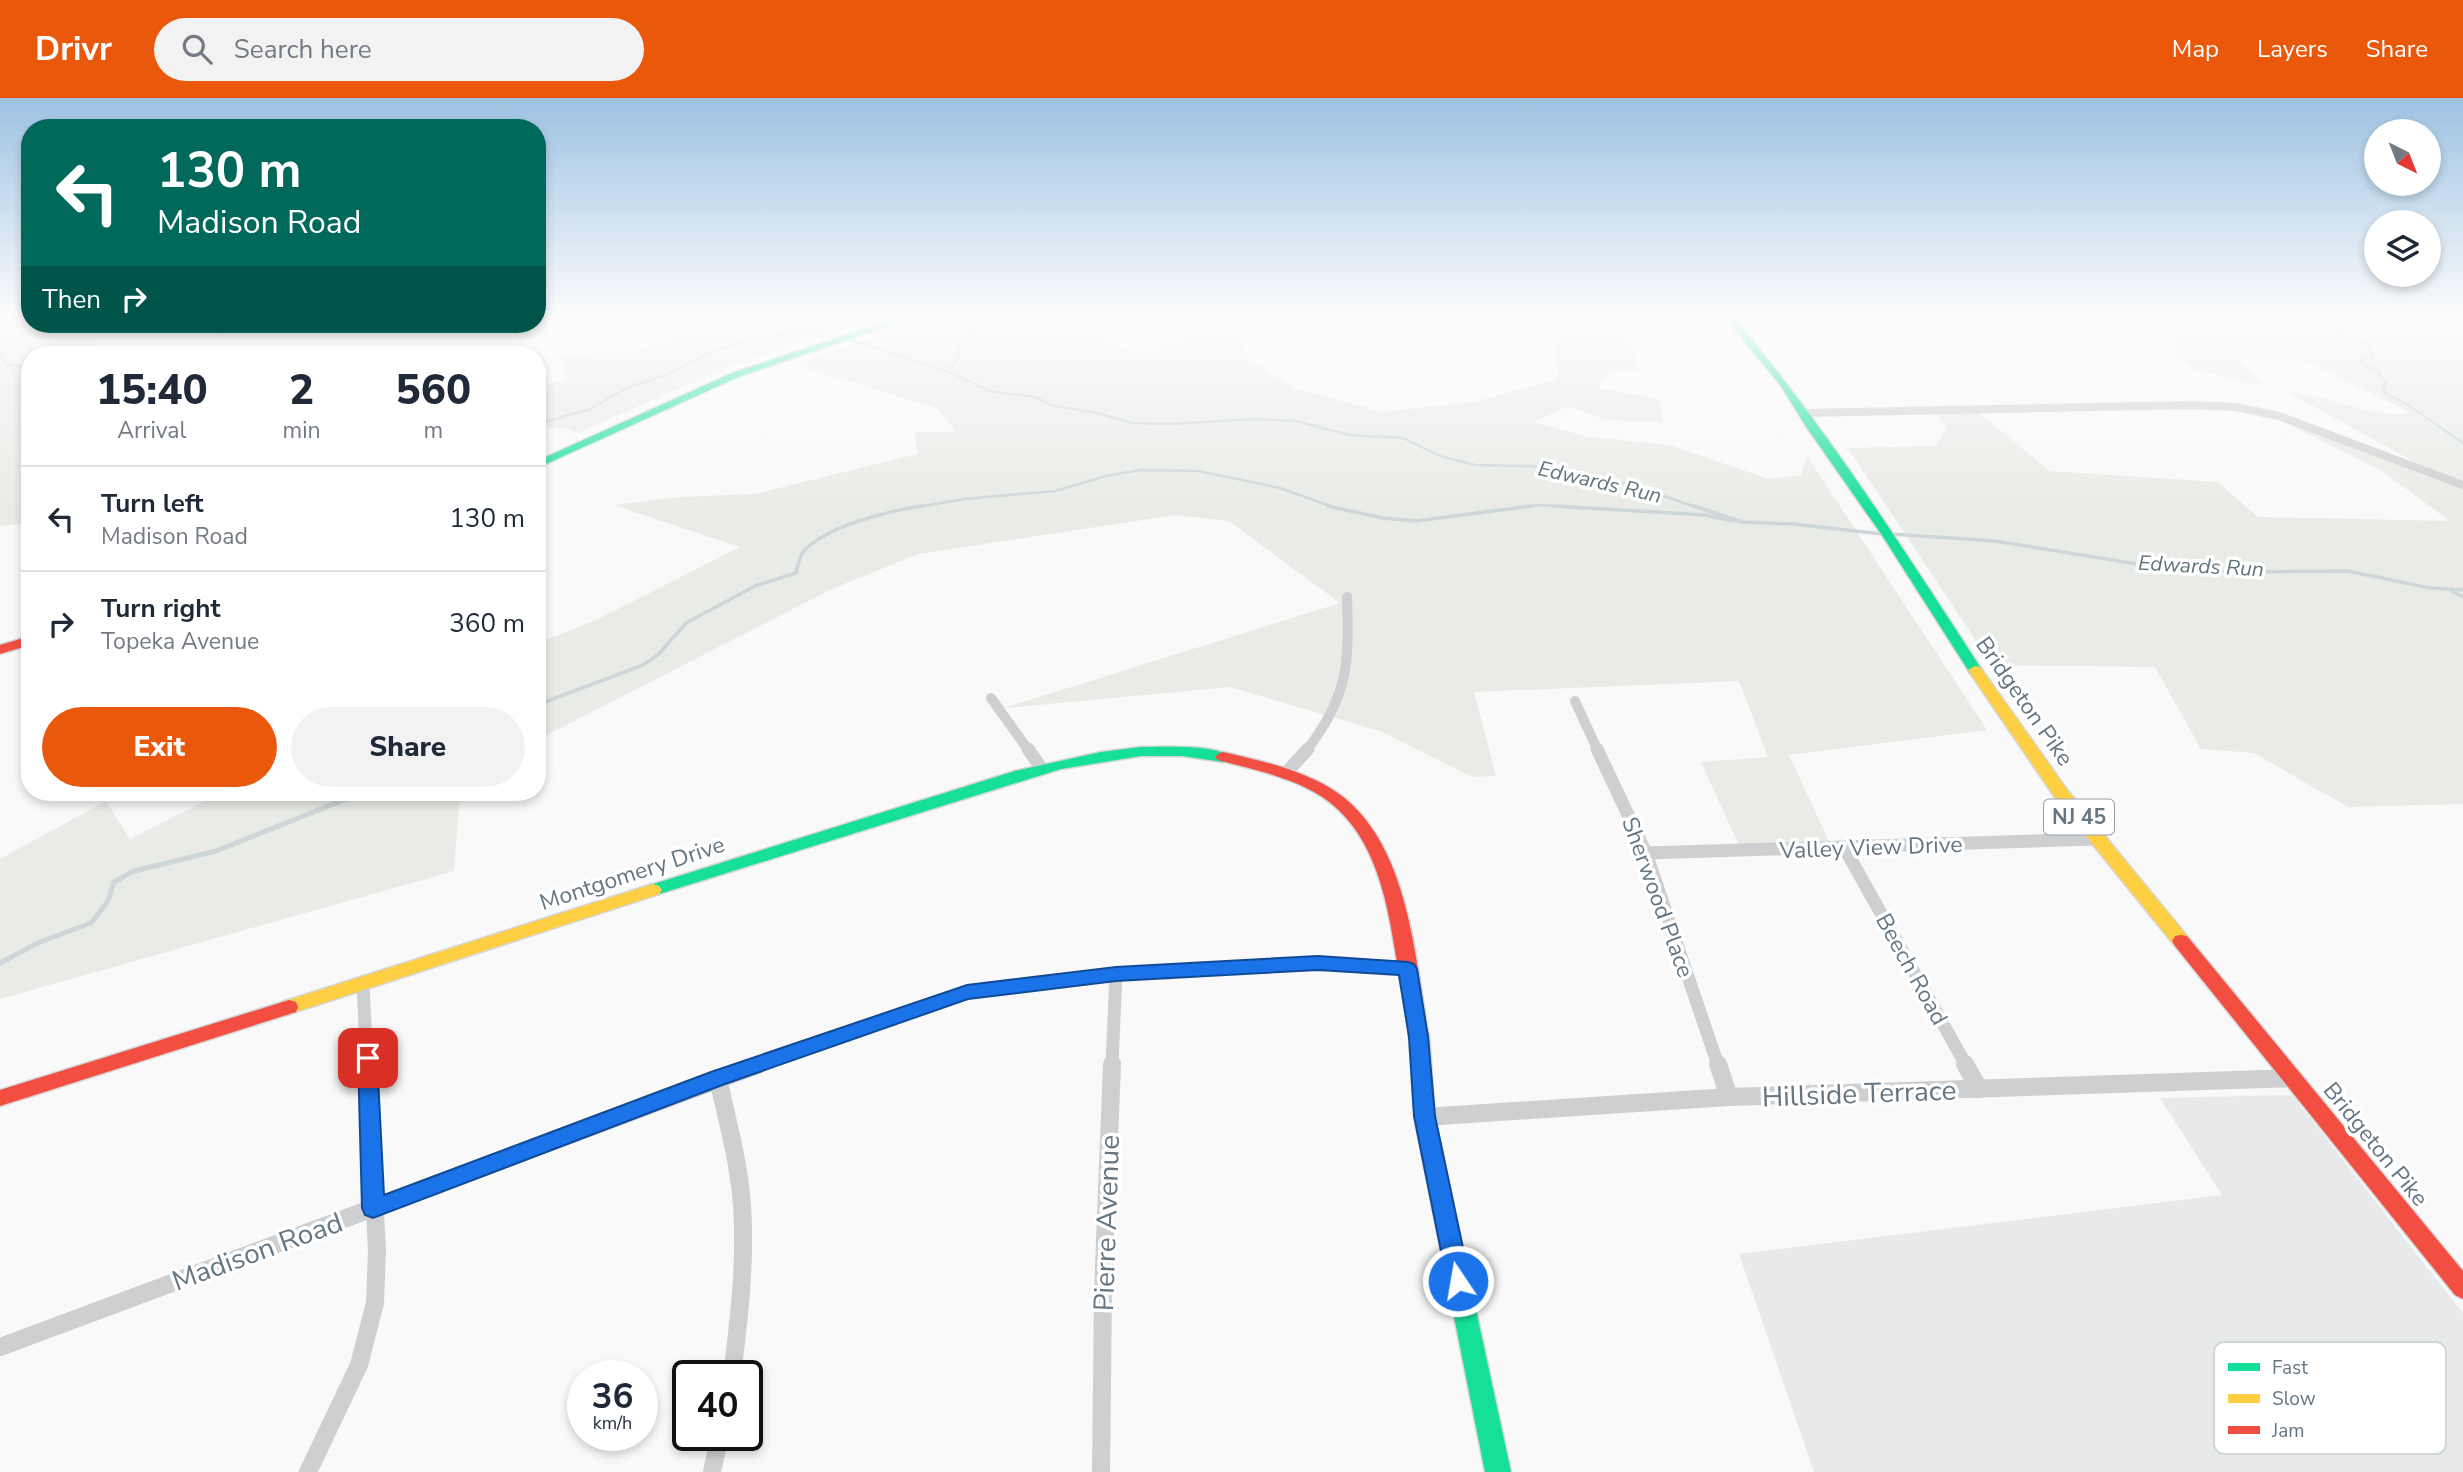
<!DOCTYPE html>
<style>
body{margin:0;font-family:"Nunito Sans",sans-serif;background:#f2f2f3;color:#1f2937;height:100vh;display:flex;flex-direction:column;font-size:26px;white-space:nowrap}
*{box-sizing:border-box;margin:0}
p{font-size:23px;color:#747a83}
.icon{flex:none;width:38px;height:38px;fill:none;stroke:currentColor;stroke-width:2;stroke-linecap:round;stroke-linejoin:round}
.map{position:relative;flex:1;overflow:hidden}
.drawer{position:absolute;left:21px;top:248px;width:525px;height:455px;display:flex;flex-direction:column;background:#fff;border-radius:28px;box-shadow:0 4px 10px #0003}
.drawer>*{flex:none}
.hud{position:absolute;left:21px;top:21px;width:525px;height:214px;border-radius:28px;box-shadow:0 4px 10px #0003;background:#00695c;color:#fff;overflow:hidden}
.needle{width:46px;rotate:138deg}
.tools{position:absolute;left:2364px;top:21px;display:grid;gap:14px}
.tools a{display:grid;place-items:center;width:77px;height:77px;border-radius:50%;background:#fff;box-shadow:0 4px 10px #0003;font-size:35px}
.speed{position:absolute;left:567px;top:1262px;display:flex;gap:14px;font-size:35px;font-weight:700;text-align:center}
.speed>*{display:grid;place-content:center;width:91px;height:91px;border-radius:50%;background:#fff;box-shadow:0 4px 10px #0003;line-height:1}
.speed small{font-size:18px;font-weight:400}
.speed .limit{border:4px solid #111;border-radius:10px;background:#fff;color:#111}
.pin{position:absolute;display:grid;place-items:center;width:60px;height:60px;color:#fff;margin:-30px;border-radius:14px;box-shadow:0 4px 10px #0006}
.me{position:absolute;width:77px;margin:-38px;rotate:348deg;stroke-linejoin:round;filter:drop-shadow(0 0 5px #0008)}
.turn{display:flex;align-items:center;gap:24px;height:147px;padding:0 21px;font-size:32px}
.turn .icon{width:91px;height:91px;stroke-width:2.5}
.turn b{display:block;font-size:49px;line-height:60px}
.then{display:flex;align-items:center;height:66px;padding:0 21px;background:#0003;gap:14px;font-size:26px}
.eta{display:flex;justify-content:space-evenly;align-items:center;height:119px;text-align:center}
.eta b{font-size:42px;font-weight:800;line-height:49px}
.action{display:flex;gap:14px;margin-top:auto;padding:14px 21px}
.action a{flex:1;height:80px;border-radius:42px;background:#ea580c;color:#fff;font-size:28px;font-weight:800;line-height:80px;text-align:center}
.action a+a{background:#f2f2f3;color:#1f2937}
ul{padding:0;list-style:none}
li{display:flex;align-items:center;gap:21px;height:105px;padding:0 21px;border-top:2px solid #e0e1e3}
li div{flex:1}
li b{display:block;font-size:26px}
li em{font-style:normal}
header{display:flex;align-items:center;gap:42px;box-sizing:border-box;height:98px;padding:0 35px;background:#ea580c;color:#fff}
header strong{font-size:33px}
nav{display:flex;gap:38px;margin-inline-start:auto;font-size:24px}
.search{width:490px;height:63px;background:#f2f2f3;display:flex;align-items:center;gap:18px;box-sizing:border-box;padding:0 24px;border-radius:38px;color:#747a83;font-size:26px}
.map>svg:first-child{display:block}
</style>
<header>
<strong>Drivr</strong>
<div class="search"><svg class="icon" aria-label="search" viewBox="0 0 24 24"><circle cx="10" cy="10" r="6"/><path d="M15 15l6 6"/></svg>Search here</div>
<nav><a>Map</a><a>Layers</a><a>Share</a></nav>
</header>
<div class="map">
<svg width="2463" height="1374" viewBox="0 0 2463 1374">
<rect width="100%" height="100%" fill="#f9f9f9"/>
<path fill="#e8e9e9" d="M2292 997 2463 1215V1374H1814L1739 1156 2222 1097 2160 1000Z"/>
<g fill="#e8ebe6">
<path d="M0 221H30V226H116L90 255 92 257H30V425L0 428Z"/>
<path d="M692 221H876L735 266 578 335 564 330 537 331V288L566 283 561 258 640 252 687 231Z"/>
<path d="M931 221H1087L1085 228 1125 252 1151 255 1198 229H1239L1246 259 1294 290 1382 314 1474 304 1558 281 1552 226 1641 222 1625 233 1639 272H1611L1598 290 1659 301 1663 324 1606 322 1568 308 1534 324 1588 339 1669 347 1769 381 1801 377 1807 358 1987 632 1789 657 1831 748 1741 752 1701 664 1768 659 1739 583 1474 594 1496 678 1472 679 1380 633 1230 589 1004 610 1340 505 1229 423 1175 417 918 456 832 491 537 642V546L598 521 740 449 614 407 680 399 755 396 917 356 915 334H956L938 311 794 266Z"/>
<path d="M2135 221H2463V706L2348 709 2254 655 2201 651 2155 569 1992 567 1848 350 1936 348 1947 329 1936 316 1978 314 2050 373 2218 384 2258 419 2450 423 2382 373 2278 321 2418 366 2289 295C2328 296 2375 322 2411 315L2302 261 2237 262 2265 288 2195 272 2173 256 2178 244Z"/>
<path d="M221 695H460L454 773 0 901V761L106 703 130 741Z"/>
</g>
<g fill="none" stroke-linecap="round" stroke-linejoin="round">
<g stroke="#ced6d9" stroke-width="2.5">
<path d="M751 221 773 228 810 232 874 249 946 273 990 293 1035 299 1054 308 1097 315 1132 325 1170 326 1256 321 1296 323 1349 337 1403 340 1440 358 1475 367 1530 368 1583 376 1637 389 1699 410"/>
<path d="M2323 221 2322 225 2343 232 2341 234 2367 246 2373 257 2360 264 2380 274 2379 277 2387 285 2383 290 2385 295 2405 305 2463 345"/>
<path d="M0 256 6 267 30 268"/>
<path d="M947 273 956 265 960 248 988 221"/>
<path d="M537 326 591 311 626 290 666 277 710 254 765 238 811 234"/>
<path d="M911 410 965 401 1055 393 1106 378 1141 372 1198 373 1280 390 1336 410"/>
<path d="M1517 410 1538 407 1584 410"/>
</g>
<g stroke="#ced6d9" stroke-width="3.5">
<path d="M1328 408 1383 420 1416 423 1531 408"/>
<path d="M1554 408 1705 417 1734 423"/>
<path d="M1694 408 1742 424 1793 426 1882 436"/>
<path d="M1891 436 1995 443 2162 470 2224 474 2348 473 2430 490 2463 492"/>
<path d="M2452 493 2463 499"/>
<path d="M537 607 643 567 658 557 686 525 755 488 796 475C798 468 799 459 803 454 825 428 889 413 922 408"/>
</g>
<path stroke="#ced6d9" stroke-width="5" d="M0 865 40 844 91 825 108 803 114 784 134 773 216 753 361 695"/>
<g stroke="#d5d6d7" stroke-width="3">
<g id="fast">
<path d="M894 221H908L738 279 537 370V363L732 275Z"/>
<path d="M1726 221H1735C1827 331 1904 452 1982 572L1980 575H1970L1882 437 1807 330 1781 288Z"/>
<path d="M1141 649C1161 649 1217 646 1231 659L1223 664 1182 658H1141L1061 671 659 796H647L644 792 647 788 1015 673 1101 654Z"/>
<path d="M1419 931 1426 933 1429 938 1435 1022 1511 1374H1485L1415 1022 1409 938 1412 933Z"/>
</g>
</g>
<g stroke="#d5d6d7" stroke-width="3">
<g id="slow">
<path d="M1975 568 1980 569 2068 693 2187 838 2190 843 2187 848H2175L2056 701 1968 572Z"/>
<path d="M653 786 659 788 662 792 659 796 289 916 282 914 280 909 282 904Z"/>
</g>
</g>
<g stroke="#d5d6d7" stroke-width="3">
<g id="jam">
<path d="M30 538V547L0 556V547Z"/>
<path d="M1223 654C1258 662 1294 670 1325 687 1406 731 1414 849 1427 930L1429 938 1426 943 1419 945 1412 943 1409 938C1406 913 1401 889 1397 864 1387 801 1375 728 1314 694 1284 677 1250 671 1218 662L1215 659 1218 656Z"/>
<path d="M2181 837 2187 838 2463 1173V1201L2455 1197 2175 848 2172 843 2175 838Z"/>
<path d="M289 902 296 904 298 909 296 914 0 1008V992Z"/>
</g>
</g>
<g stroke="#cecfd0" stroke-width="8">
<path d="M174 226 221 234"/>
<path d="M1804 315 2193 307 2236 309 2279 318 2463 387"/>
</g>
<g stroke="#cecfd0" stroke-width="10">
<path d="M991 600 1029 653"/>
<path d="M1575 603 1598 653"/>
<path d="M1306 653C1349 598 1349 566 1347 499"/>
</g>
<g stroke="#cecfd0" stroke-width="13">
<path d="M1028 651 1042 671"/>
<path d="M1597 651 1646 755 1718 967"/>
<path d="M1285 676 1308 651"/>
<path d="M1845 751 1966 967"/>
<path d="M1646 755 2096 741"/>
<path d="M363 887 367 967"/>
<path d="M755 967 967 894 1116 876 1318 865 1408 871"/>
<path d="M1112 967 1116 876"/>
</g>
<g stroke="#cecfd0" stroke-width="18">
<path d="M1718 966 1729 999"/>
<path d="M1965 966 1979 991"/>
<path d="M718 980C727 1022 739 1064 742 1107 746 1164 739 1221 732 1278"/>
<path d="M1424 1019 1729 999 2293 980"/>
<path d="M0 1249 760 966"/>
<path d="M308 1374 359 1267 375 1205 377 1152 367 966"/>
<path d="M712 1374 720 1337"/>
<path d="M1101 1374 1103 1194 1112 966"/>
</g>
<use href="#fast" fill="#16e098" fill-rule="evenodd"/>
<use href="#slow" fill="#ffcf43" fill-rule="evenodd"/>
<use href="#jam" fill="#f24e42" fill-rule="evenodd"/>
</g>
<linearGradient id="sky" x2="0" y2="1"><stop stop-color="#9dc2e2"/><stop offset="0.53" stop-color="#fcfcfc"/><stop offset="1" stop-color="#fcfcfc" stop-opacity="0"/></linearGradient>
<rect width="2463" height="414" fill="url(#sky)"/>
<path fill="#1a73e8" stroke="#114b97" stroke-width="2" d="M1318 858 1408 864 1414 866 1417 871 1428 939 1435 1018 1470 1183 1467 1190 1458 1193 1450 1190 1447 1183 1414 1018 1409 939 1399 877 1318 872 1116 883 968 901 725 986 373 1120 365 1117 362 1110 358 960 360 954 368 952 375 954 377 960 384 1097 711 974 967 887 1116 869Z"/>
<g text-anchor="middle" stroke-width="7" stroke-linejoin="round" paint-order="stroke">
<g font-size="21" font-style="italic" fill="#60757c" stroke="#fff">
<text transform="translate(1600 384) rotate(13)" y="7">Edwards Run</text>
<text transform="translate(2201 468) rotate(3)" y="7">Edwards Run</text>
</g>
<rect fill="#fff" stroke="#939fa8" stroke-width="2" x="2044" y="701.5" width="70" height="35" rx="5"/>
<g font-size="21" font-weight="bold" fill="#657683">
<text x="2079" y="726">NJ 45</text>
</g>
<g font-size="23" fill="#657683" stroke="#fff">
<text transform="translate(2025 603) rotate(55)" y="8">Bridgeton Pike</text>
<text transform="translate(1871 749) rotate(-2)" y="8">Valley View Drive</text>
<text transform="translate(632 775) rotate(-18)" y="8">Montgomery Drive</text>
<text transform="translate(1658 799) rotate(70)" y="8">Sherwood Place</text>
<text transform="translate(1912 871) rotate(61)" y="8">Beech Road</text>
<text transform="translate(2376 1046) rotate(51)" y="8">Bridgeton Pike</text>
</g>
<g font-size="28" fill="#657683" stroke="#fff">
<text transform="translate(1859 995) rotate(-2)" y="10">Hillside Terrace</text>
<text transform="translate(1106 1125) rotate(-88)" y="10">Pierre Avenue</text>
<text transform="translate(257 1153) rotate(-20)" y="10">Madison Road</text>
</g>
</g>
<rect x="2214" y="1244" width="232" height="112" rx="10" fill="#fff" stroke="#d1d6da" stroke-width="2"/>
<rect x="2228" y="1265" width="32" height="8" fill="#16e098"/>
<rect x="2228" y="1296" width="32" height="9" fill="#ffcf43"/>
<rect x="2228" y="1328" width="32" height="8" fill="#f24e42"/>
<g font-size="19" fill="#657683">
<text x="2272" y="1276">Fast</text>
<text x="2272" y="1307">Slow</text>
<text x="2272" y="1339">Jam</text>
</g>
</svg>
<div class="tools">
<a><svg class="needle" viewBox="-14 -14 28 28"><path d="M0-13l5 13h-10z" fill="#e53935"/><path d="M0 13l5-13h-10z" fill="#747a83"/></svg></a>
<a><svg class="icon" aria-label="layers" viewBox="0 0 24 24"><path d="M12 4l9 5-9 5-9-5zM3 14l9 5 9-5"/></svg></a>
</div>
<div class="speed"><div>36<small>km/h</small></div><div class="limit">40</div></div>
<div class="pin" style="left:368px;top:960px;background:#d93025"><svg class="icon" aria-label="arrive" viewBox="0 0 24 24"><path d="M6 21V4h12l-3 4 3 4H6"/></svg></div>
<svg class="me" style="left:1458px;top:1183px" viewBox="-20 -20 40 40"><circle r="17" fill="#1a73e8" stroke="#fff" stroke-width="3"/><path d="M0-11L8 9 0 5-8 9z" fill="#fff"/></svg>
<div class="hud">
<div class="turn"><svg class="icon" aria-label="left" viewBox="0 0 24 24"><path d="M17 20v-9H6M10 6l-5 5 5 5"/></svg><div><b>130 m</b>Madison Road</div></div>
<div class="then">Then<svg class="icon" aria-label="right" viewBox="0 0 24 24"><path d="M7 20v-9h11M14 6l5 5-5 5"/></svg></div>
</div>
<section class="drawer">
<div class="eta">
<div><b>15:40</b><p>Arrival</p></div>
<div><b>2</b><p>min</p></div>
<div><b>560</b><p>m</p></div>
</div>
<ul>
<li><svg class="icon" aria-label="left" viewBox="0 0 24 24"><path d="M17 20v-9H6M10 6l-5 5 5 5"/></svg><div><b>Turn left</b><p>Madison Road</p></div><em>130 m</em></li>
<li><svg class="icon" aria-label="right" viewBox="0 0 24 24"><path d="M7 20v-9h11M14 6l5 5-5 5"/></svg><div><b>Turn right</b><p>Topeka Avenue</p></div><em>360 m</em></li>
</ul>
<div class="action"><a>Exit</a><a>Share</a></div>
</section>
</div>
